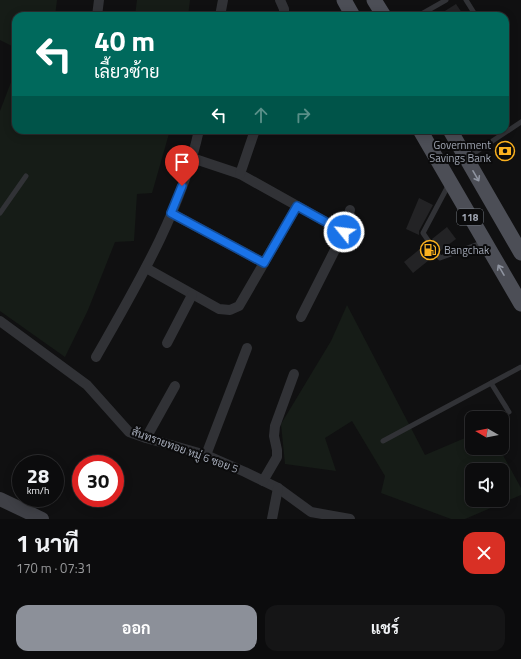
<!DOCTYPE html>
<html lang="th">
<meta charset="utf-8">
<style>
body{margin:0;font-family:"Titillium Web",Sarabun,sans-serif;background:#151516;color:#f1f3f6;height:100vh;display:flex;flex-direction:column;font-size:15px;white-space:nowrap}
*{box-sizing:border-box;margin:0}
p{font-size:13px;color:#9a9b9d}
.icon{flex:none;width:22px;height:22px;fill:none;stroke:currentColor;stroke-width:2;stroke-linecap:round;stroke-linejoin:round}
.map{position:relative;height:519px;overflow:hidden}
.side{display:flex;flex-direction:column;background:#0c0c0d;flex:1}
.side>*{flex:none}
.guide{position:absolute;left:12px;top:12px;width:497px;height:122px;border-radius:12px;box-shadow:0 2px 10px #0003,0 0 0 1px #2c2c2e;background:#00695c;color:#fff;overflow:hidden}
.needle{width:26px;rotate:279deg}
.tools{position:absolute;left:465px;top:411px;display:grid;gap:8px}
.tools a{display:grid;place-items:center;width:44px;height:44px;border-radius:8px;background:#0c0c0d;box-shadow:0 2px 10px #0003,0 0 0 1px #2c2c2e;font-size:20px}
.speed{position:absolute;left:12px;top:455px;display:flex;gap:8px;font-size:20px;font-weight:700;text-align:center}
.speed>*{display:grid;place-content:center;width:52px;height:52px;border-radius:50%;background:#0c0c0d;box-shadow:0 2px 10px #0003,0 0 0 1px #2c2c2e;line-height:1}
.speed small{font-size:10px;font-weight:400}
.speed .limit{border:6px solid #d22;background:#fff;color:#111}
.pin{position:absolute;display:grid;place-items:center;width:34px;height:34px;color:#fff;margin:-41px -17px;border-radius:50% 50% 50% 0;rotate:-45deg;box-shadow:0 0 4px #0007}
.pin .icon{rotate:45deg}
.me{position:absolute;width:44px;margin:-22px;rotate:299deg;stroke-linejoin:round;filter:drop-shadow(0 0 3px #0008)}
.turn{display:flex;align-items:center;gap:14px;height:84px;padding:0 16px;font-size:18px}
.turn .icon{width:52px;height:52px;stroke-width:2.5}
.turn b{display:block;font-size:28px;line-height:34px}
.lanes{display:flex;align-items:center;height:38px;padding:0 16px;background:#0003;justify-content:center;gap:20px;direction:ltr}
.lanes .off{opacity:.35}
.round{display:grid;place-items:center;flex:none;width:42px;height:42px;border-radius:12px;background:#151516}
.overview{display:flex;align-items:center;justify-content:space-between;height:68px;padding:0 16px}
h1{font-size:24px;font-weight:700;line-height:30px}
.button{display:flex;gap:8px;margin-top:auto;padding:8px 16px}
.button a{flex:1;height:46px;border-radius:12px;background:#8c9099;color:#fff;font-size:16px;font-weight:700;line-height:46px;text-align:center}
.button a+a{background:#151516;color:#f1f3f6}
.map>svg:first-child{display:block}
</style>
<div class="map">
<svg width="521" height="519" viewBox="0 0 521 519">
<rect width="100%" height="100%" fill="#101011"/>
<g fill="#161c17" fill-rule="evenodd">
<path d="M0 0H57L55 16H16V48L0 40Z"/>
<path d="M137 0H190L188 16H135Z"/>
<path d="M16 69V130H170L152 193 137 194 134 241 115 242 88 310 65 357 0 311V111Z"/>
<path d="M347 305 425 455 472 435V448H499L521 488V495L465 519H451L381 493 385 476 352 421 325 438 336 471 285 464 281 424 331 341ZM472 470H502V500H472Z"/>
</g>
<g fill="#232325">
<path d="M456 4 464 16H437Z"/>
<path d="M419 198 433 205 419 231V235L406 229Z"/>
<path d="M447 227 456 239 440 251 432 239Z"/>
<path d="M426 244 434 256 413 273 404 262Z"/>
</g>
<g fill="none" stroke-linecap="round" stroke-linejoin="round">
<g stroke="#313236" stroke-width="5">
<path d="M466 0 476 16"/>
<path d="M418 16 446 0"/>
<path d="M467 158 521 122"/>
<path d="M449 184 423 233 440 258 484 242"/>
<path d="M0 213 26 176"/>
<path d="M491 383 509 412"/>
<path d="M383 441 521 367"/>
</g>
<g stroke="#313236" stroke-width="10">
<path d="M280 0 284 9V16"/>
<path d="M97 16 99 0"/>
<path d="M220 16 223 0"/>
<path d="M192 158 240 174 344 232"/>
<path d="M240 174 255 130"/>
<path d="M171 213 264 263"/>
<path d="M146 268 219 309 230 310 239 306 297 206"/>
<path d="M301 317 344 232 350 210"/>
<path d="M0 321 87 385 129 432 146 438 206 455 245 472 278 488 311 512 350 519"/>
<path d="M167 343 192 295"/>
<path d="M96 357C137 285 181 212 199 130"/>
<path d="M146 438 175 386"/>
<path d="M206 455 247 348"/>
<path d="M263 481 277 457V450L274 436 275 426 294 374"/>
<path d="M272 519 278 488"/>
</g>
<path stroke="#3f4046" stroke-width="14" d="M0 499 42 519"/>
<g stroke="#4c4e56" stroke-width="15">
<path d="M344 0 353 16"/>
<path d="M374 0 384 16"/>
<path d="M420 130 521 304"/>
<path d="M450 130 521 253"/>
</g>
</g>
<defs><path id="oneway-shaft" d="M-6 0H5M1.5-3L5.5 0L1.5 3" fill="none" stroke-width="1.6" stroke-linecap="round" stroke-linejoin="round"/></defs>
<g stroke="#8f94a0">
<use href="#oneway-shaft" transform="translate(476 176) rotate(60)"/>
<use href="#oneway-shaft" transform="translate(501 270) rotate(-120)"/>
</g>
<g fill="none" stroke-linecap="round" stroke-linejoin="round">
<g stroke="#114b97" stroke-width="10">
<path id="route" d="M182 186 171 213 264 263 297 206 344 232"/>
</g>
<use href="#route" stroke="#1a73e8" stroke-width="7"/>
</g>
<defs>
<g id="bank-ring" transform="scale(1)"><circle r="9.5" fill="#0b0b0c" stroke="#fab11f" stroke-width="1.5"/><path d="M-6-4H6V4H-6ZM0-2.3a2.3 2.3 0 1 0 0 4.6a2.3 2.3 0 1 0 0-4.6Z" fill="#fab11f"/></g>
<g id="fuel-ring" transform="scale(1)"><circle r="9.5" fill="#0b0b0c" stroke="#fab11f" stroke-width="1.5"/><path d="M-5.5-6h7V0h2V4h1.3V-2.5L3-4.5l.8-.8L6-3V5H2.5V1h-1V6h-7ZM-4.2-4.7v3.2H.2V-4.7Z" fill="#fab11f"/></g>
</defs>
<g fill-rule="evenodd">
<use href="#bank-ring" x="505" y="151"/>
<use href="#fuel-ring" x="430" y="250"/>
</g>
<g text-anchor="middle" stroke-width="4" stroke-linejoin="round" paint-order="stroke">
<rect fill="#0b0b0c" stroke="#737881" stroke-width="1" x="457" y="209" width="26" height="16" rx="3"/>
<g font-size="10" font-weight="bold" fill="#a0a6b3">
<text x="470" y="221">118</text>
</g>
<g font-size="11" fill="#a0a6b3" stroke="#0b0b0c" text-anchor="end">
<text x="491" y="149">Government<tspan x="491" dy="13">Savings Bank</tspan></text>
<text x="444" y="254" text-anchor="start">Bangchak</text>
</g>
<g font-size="11" fill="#a0a6b3" stroke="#0b0b0c">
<text transform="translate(185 450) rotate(20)" y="4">สันทรายทอย หมู่ 6 ซอย 5</text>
</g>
</g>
</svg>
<div class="tools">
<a><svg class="needle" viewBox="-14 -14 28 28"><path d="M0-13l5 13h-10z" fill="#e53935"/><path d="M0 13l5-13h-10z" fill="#9a9b9d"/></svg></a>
<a><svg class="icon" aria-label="sound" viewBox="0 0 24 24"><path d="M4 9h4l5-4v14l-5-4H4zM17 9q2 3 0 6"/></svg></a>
</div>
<div class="speed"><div>28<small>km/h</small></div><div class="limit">30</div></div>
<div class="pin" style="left:182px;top:186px;background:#d93025"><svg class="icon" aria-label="arrive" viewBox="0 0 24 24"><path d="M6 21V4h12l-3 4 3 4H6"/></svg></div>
<svg class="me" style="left:344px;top:232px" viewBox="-20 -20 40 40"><circle r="17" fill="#1a73e8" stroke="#fff" stroke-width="3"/><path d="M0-11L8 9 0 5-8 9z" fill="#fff"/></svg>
<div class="guide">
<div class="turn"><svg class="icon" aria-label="left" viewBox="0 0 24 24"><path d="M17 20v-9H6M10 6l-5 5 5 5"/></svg><div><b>40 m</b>เลี้ยวซ้าย</div></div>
<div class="lanes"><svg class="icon" aria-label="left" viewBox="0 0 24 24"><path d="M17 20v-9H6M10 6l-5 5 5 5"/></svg><svg class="icon off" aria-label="ahead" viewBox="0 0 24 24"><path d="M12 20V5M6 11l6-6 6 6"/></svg><svg class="icon off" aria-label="right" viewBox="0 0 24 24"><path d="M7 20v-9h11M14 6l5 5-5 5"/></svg></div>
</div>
</div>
<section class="side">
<div class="overview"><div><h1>1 นาที</h1><p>170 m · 07:31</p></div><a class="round" style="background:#d93025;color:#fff"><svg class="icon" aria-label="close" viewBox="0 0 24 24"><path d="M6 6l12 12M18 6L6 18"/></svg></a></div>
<div class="button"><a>ออก</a><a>แชร์</a></div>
</section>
